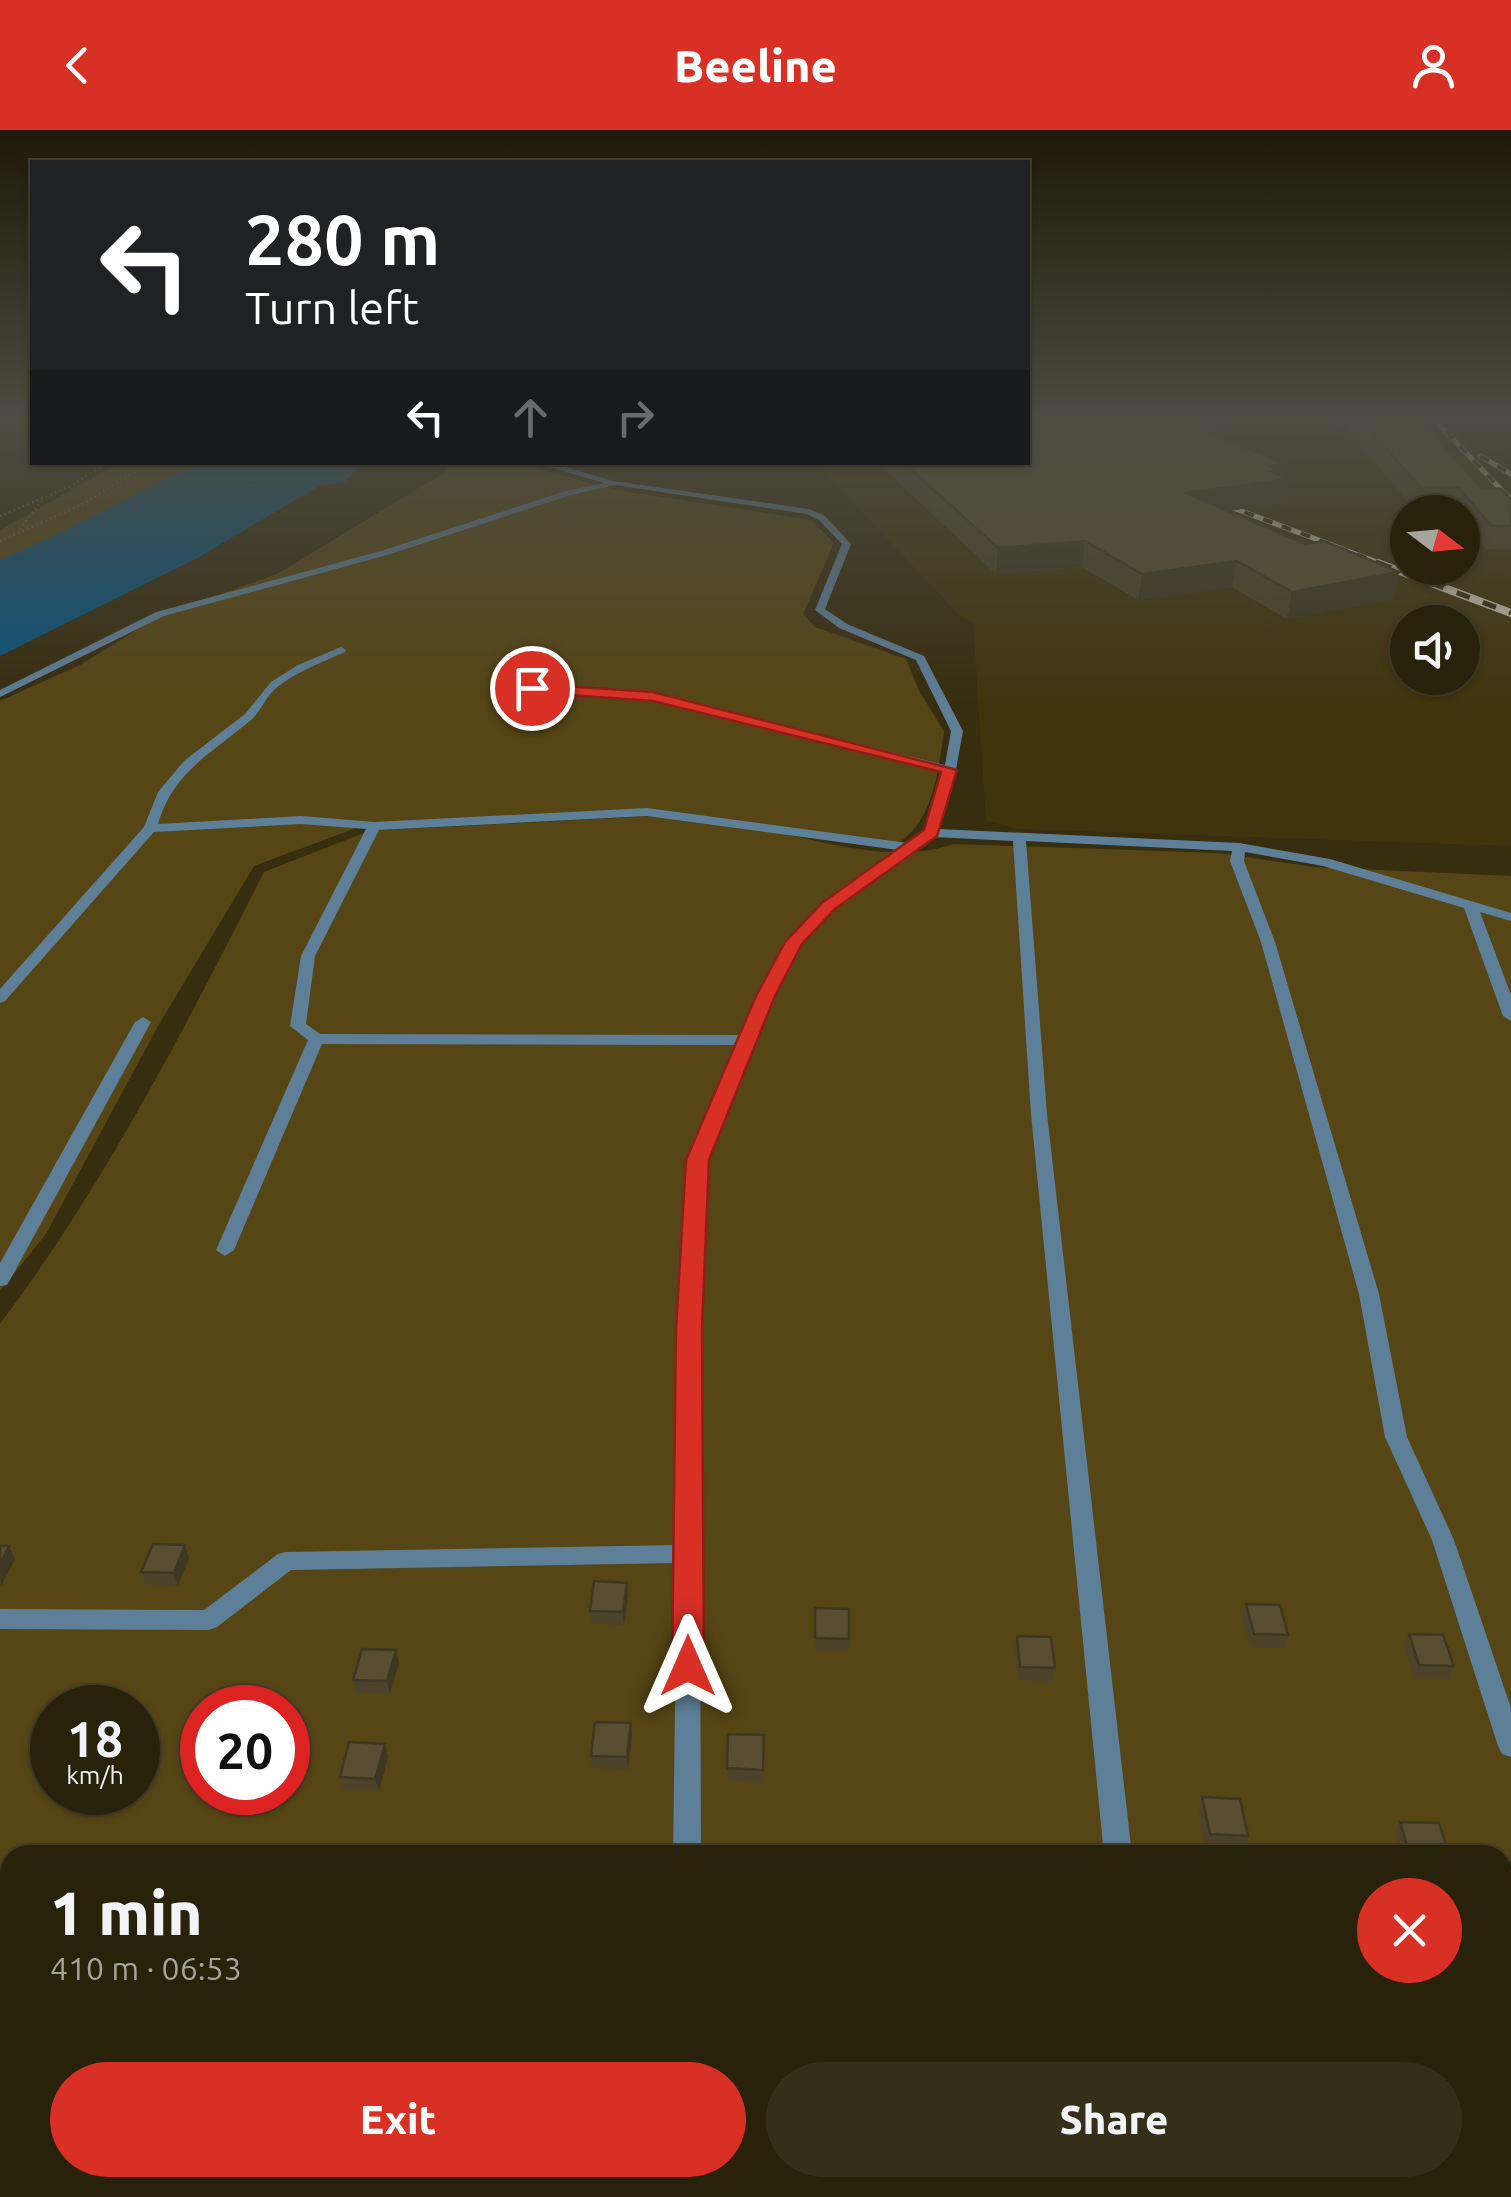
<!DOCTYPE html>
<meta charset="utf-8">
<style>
body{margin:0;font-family:Ubuntu,sans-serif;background:#352f19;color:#f1f3f6;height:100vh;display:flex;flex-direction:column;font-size:38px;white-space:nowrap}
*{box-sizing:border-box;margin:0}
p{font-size:32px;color:#a5a49d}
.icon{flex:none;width:55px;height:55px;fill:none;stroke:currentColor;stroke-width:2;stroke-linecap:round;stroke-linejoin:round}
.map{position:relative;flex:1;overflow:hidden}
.panel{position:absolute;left:0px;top:1715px;width:1512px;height:352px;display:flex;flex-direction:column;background:#29220b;border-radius:30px 30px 0 0;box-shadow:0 2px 8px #0004,0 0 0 2px #453f2c}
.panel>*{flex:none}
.banner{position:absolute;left:30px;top:30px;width:1000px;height:305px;border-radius:0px;box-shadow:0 2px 8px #0004,0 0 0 2px #453f2c;background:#202124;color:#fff;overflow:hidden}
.needle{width:65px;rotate:106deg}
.buttons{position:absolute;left:1390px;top:365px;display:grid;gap:20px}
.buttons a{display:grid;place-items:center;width:90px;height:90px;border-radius:50%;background:#29220b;box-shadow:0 2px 8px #0004,0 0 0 2px #453f2c;font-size:50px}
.speed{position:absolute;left:30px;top:1555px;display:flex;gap:20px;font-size:50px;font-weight:700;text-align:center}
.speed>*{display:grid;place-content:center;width:130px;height:130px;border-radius:50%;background:#29220b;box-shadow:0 2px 8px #0004,0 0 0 2px #453f2c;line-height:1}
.speed small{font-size:25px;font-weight:400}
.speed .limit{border:15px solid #d22;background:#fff;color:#111}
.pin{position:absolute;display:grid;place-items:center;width:85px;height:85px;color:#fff;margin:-42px;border:5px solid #fff;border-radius:50%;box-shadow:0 2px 10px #0007}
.me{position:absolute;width:110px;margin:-55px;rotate:0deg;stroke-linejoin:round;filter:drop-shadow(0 0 8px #0008)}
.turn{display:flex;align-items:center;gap:35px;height:210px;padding:0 50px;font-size:45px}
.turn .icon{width:130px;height:130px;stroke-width:2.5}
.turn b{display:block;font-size:70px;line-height:85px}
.lanes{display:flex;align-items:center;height:95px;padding:0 50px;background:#0003;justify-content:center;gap:50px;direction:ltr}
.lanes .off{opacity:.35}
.round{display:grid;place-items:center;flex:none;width:105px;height:105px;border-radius:52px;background:#352f19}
.headline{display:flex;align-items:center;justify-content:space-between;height:170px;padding:0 50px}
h1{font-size:60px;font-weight:800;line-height:75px}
.button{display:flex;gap:20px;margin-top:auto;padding:20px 50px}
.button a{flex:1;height:115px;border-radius:60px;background:#d93025;color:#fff;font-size:40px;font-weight:800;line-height:115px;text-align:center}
.button a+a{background:#352f19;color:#f1f3f6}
header{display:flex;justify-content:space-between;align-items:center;height:130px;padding:0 50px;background:#d93025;color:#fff;font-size:45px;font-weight:800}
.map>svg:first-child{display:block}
</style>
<header><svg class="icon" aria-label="back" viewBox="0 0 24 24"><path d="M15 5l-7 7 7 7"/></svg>Beeline<svg class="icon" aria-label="person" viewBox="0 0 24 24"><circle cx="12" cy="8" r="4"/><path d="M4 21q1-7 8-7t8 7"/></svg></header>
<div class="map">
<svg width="1511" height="2067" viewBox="0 0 1511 2067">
<rect width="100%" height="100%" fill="#372d0f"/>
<g fill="#41340d" fill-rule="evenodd">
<path d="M1028 287H1406L1439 321 1460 322 1511 374V716L1017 699 986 690 973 492 962 488 815 333 1028 332ZM1408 382H1462V438H1408ZM1408 492H1462V548H1408Z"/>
<path d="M1503 1872H1511V2067H779L780 2058H1502Z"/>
</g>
<g fill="#574615" fill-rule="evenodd">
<path d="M119 333H209L0 438V400Z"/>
<path d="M453 333H516L617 360 811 390 834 413 803 484 815 497 906 529 919 561 944 601C938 641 934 688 900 712L648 679 367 694 254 736 158 896 46 1104 0 1161V571L80 535 160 486 277 444 442 344Z"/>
<path d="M653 686C687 690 721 693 754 698 819 709 891 736 954 714L1219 723 1314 737 1511 746V1825H1503L1502 1725H10V2058H633V2067H0V1194C105 1054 185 898 264 742L369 701ZM52 1578H138V1662H52ZM202 1578H288V1662H202Z"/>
</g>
<path fill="#09537d" d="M201 332 363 333 344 353 321 355 199 427 0 526V430C69 402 133 364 201 332Z"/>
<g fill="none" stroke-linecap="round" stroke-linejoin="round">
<g stroke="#797057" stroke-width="2.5" stroke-dasharray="1 4" stroke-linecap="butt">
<path d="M0 386 71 356 108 332"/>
<path d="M20 399 43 369"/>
<path d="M0 411 85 373 149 332"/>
</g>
<g fill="#5e7f98" fill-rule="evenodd">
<path d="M533 332H548L613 351 809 379 825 386 851 414 825 479 847 494 924 526 963 601 953 656 939 699 1239 713 1330 729 1511 783V791L1480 782 1511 865V891L1503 886 1464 778 1323 736 1245 722 1244 731 1275 812 1379 1164 1407 1307 1454 1410 1511 1578V1627L1502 1624 1498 1616 1432 1410 1385 1307 1359 1164 1261 812 1230 731 1232 721 1026 711 1047 984 1132 1725H1104L1031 984 1013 711 934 707 834 778 800 813 773 866 706 1030 699 1199 701 1725H673L677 1433 291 1440 217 1497 209 1500 0 1499V1479L204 1480 278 1424 286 1422 677 1415 679 1199 688 1030 737 915 322 914 234 1120 225 1126 216 1120 308 910 290 896 301 826 366 699 301 694 154 702 5 871 0 873V859L144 697 158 662 184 631 245 584 271 552 298 535 341 517 346 520 345 522C321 533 295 542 275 559 265 568 261 581 251 590 213 622 172 643 158 694L301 686 374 692 647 678 908 713 925 701 943 642 653 570 528 560V556L532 555 653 564 945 635 951 601 916 530 839 498 815 480 842 414 819 390 807 384 615 355 571 365 387 425 164 486 0 567V560L156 482 381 421 566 361 604 353ZM647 686 898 720C860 747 818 771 789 808 768 835 754 873 741 905L320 904 306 894 315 826 379 700Z"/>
<path d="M143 887 151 892 10 1150 7 1155 0 1156V1133L135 892Z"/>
<rect x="1502" y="1831" width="9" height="28"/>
</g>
<path fill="#5e7f98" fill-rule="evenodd" d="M661 2058H697L696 2067H660Z"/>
<g stroke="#c8c0ae" stroke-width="5">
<g id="rail-far1">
<path d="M1432 287 1511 370"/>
<path d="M1480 326 1511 344"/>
<path d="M1207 368 1385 435"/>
</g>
</g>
<g stroke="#c8c0ae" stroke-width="8">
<path id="rail" d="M1378 433 1511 483"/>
</g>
<use href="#rail-far1" stroke="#372d0f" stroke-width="4" stroke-dasharray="10" stroke-linecap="butt"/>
<use href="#rail" stroke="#372d0f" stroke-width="5" stroke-dasharray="14" stroke-linecap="butt"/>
</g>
<g fill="#4d432a">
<path d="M1028 287 1228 292 1208 295 1223 308 1288 349 1284 373 1228 381 1393 469 1287 489 1232 457 1138 470 1082 437 996 444 877 332H1028Z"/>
<path d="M1328 287H1416L1482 358 1511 369V420L1486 419 1462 392V382H1455L1453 380H1415L1346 299 1342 302Z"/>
<path d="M189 1428 178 1456 146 1455 141 1442Z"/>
<path d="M627 1453 628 1466 624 1495 591 1494 590 1481Z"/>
<path d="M1246 1474 1288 1505 1284 1518 1250 1517 1242 1487Z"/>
<path d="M815 1478 849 1509V1522L815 1521Z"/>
<path d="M1409 1504 1454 1536 1449 1549 1414 1548 1404 1517Z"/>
<path d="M1017 1506 1055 1538 1052 1552 1018 1550 1014 1519Z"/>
<path d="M396 1520 399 1533 390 1564H357L353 1550Z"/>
<path d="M631 1593 632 1606 628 1640 592 1639 591 1626Z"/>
<path d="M764 1605 763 1653 727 1651V1638Z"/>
<path d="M385 1614 388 1627 379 1661 343 1660 340 1647Z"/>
<path d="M1202 1667 1248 1706 1243 1719 1205 1717 1198 1680Z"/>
<path d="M1400 1692 1449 1725H1400L1395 1705Z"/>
<rect x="0" y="1924" width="10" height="60"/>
</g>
<g fill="#3e3722">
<path d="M1167 287H1229L1228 292 1165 299Z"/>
<path d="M1345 287H1349L1346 299 1342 302Z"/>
<path d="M1284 334 1281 350 1288 349 1284 373 1183 387 1186 363 1269 336Z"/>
<path d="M1085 411 1082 437 996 444 998 418Z"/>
<path d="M1237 431 1232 457 1138 470 1142 444Z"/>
<path d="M1399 442 1393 469 1287 489 1292 462Z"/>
<path d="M185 1415 189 1428 178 1456 174 1443Z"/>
<path d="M9 1416 15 1429 1 1457 0 1434Z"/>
<path d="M627 1453 628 1466 624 1495 623 1482Z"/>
<path d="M396 1520 399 1533 390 1564 387 1551Z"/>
<path d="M631 1593 632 1606 628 1640 627 1627Z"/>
<path d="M385 1614 388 1627 379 1661 375 1649Z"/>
</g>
<g fill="#594e31" stroke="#3e3722" stroke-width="2.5">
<path d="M1028 287H1190L1224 301 1211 303 1284 334 1269 336 1278 340 1269 341 1288 349 1186 363 1305 414 1324 411 1399 442 1292 462 1237 431 1142 444 1085 411 998 418 903 332H1028Z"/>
<path d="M1359 287H1416L1482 358 1501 359 1511 369V396H1492L1459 358 1420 357Z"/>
<path d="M153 1414 185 1415 174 1443 141 1442Z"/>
<path d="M0 1416H9L0 1434Z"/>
<path d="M594 1451 627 1453 623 1482 590 1481Z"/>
<path d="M1246 1474 1280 1475 1288 1505 1254 1504Z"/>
<path d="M815 1478 849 1479V1509L815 1508Z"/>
<path d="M1409 1504 1443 1505 1454 1536 1419 1535Z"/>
<path d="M1017 1506 1051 1507 1055 1538 1020 1537Z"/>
<path d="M362 1519 396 1520 387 1551 353 1550Z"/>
<path d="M595 1592 631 1593 627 1627 591 1626Z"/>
<path d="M728 1604 764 1605 763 1640 727 1638Z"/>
<path d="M349 1612 385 1614 375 1649 340 1647Z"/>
<path d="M1202 1667 1240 1669 1248 1706 1210 1704Z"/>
<path d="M1400 1692 1439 1693 1449 1725H1410Z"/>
<rect x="0" y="1924" width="10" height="49"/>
<path d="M558 2058H603L602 2067H557Z"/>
</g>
<linearGradient id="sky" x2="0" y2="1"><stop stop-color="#1e1908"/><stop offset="0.5" stop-color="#4d4c42"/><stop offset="1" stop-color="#4d4c42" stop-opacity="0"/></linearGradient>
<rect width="1511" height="577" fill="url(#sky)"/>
<path fill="#d93025" stroke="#8d1f18" stroke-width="2.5" d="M532 554 653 562 957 640 937 706 835 779 802 814 775 866 709 1030 702 1199 704 1536 699 1546 688 1550 677 1546 672 1536 676 1199 686 1030 756 866 785 812 823 772 924 700 941 642 653 571 527 562V555Z"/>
</svg>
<div class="buttons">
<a><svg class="needle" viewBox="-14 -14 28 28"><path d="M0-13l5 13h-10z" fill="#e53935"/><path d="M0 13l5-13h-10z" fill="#a5a49d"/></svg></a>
<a><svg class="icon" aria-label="sound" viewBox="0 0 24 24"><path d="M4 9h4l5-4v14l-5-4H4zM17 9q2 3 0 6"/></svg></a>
</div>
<div class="speed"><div>18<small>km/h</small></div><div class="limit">20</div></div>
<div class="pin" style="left:532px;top:558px;background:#d93025"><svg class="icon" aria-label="arrive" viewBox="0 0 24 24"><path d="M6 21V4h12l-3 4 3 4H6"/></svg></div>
<svg class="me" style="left:688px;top:1536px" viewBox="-20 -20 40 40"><path d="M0-17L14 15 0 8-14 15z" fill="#d93025" stroke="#fff" stroke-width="4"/></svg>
<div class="banner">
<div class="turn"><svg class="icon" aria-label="left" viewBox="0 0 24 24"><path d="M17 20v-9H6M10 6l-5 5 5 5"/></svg><div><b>280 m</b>Turn left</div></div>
<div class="lanes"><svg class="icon" aria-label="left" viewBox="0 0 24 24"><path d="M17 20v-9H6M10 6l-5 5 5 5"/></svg><svg class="icon off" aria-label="ahead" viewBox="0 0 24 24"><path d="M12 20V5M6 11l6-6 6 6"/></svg><svg class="icon off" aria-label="right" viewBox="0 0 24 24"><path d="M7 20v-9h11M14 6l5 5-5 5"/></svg></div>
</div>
<section class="panel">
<div class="headline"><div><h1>1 min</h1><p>410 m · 06:53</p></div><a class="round" style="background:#d93025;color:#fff"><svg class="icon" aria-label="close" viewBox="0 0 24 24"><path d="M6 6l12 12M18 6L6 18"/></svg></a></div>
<div class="button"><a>Exit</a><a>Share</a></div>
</section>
</div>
